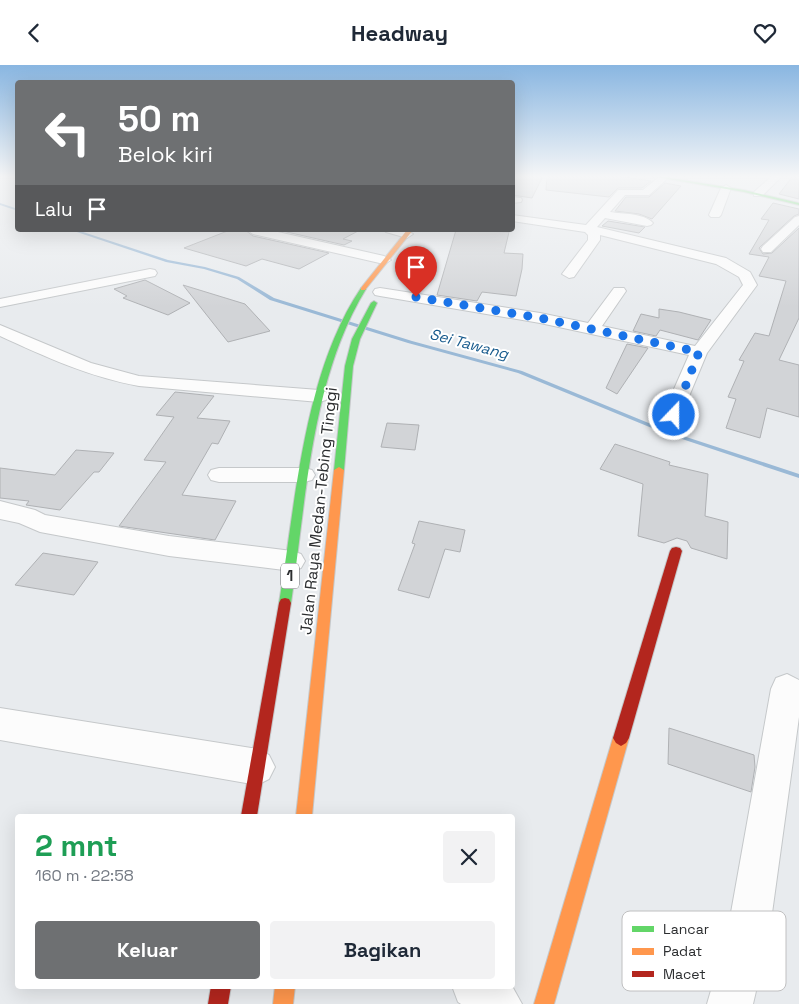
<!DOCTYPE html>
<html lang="id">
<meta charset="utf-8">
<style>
body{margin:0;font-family:"Space Grotesk",sans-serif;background:#f2f2f3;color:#1f2937;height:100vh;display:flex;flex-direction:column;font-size:19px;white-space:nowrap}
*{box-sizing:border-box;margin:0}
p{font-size:16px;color:#747a83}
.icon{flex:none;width:28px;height:28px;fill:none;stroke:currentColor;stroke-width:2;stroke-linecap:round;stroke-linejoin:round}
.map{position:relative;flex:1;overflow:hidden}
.side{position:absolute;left:15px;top:749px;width:500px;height:175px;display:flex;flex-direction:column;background:#fff;border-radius:5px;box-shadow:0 5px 20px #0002}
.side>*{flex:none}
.top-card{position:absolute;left:15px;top:15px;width:500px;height:152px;border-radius:5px;box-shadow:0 5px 20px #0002;background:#6e7072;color:#fff;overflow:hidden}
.pin{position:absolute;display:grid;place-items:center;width:42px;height:42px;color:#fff;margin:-51px -21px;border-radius:50% 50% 50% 0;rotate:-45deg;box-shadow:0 0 5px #0007}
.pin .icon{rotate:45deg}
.me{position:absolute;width:55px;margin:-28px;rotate:22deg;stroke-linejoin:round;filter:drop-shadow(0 0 4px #0008)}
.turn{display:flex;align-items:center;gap:18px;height:105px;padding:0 20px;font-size:22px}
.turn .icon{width:65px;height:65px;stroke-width:2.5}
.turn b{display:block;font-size:35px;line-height:42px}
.then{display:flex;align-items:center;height:48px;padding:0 20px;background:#0003;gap:10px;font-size:19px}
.round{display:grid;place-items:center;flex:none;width:52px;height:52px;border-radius:5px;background:#f2f2f3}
.summary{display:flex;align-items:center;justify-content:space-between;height:85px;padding:0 20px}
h1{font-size:30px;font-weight:700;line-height:38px;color:#1e9e55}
.button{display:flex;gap:10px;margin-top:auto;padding:10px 20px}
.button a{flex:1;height:58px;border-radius:5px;background:#6e7072;color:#fff;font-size:20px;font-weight:700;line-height:58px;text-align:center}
.button a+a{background:#f2f2f3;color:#1f2937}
header{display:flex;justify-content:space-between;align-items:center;height:65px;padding:0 20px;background:#fff;font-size:22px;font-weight:700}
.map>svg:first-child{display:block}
</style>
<header><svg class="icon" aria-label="back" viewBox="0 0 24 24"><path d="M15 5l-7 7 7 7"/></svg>Headway<svg class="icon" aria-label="heart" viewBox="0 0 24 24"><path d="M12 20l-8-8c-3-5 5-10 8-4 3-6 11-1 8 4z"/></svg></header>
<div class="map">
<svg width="799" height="939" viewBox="0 0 799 939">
<rect width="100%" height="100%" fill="#e8ebee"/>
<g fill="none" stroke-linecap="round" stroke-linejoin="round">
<g fill="#9ab9d6" fill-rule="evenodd">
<path d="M0 138 18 144V146L0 140Z"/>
<path d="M71 165H77L168 195 205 202 239 212 274 233 412 276 522 306 668 366 799 409V413L664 368 518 308 408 278 270 235 237 214 204 204 166 197Z"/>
</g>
</g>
<g fill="#d2d4d7" stroke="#afb1b4">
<path d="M512 111H543L532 133 512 130Z"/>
<path d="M547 111H617L651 116 642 123H618L609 132 546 125Z"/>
<path d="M793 111H799V134L779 129Z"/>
<path d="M665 118 681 121 652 154 639 149 615 146 626 132H649Z"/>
<path d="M773 138 799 144V149L794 151 759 183 763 189 772 188 799 163V253L779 295 799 300V352L767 343 760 373 726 363 736 334 728 332 744 296 739 295 755 268 769 271 786 216 759 211 769 192 749 189 769 155 761 154Z"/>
<path d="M608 156 645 162 639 168 602 161Z"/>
<path d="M230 165H245L253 171 329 188 299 204 262 194 246 201 184 183Z"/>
<path d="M278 165H360L343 174 352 176 344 180Z"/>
<path d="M456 165 509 167 504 188 523 189 522 204 516 231 482 227 477 236 437 230Z"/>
<path d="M145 215 190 238 168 250 123 233 127 231 114 224Z"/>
<path d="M183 220 245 239 270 266 228 277Z"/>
<path d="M659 244 679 247 711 255 698 275 660 265 656 271 633 266 641 249 659 253Z"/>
<path d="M627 279 648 283 617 329 606 323Z"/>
<path d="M175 327 214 331 197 353 230 356 218 379 212 378 182 430 236 436 215 475 119 461 166 397 144 395 174 352 156 350Z"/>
<path d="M387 358 419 360 415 385 381 382Z"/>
<path d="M615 379 670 397 669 400 708 409 705 451 728 457 727 494 691 483 687 476 677 473 664 478 638 471 643 419 600 404Z"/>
<path d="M76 385 114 388 99 407H94L60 445 26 440 29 436 0 433V403L55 410Z"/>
<path d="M419 456 465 465 460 487 445 484 429 533 398 525 415 479 412 478Z"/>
<path d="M43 488 98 497 74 530 15 520Z"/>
<path d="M669 663 754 690 755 702 751 727 668 699Z"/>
</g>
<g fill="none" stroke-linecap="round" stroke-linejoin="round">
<g stroke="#c5c8ca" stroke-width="2">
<g id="street">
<path d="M660 111H666L668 113 649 130H625L610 147C623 149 644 148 653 158L651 160 647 161 605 153 597 162 726 193 750 207 757 220 707 288 680 353 673 355 666 353 663 349 689 290 540 258 380 231 375 230 373 227 375 224 380 223 540 248 588 258 614 223H624L626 226 602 261 695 281 743 220 739 212 716 199 600 170V175L574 212 569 213 562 209 588 175V170L585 167 512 156V150L586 160 618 125H643Z"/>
<path d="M772 111H782L762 131H754V127Z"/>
<path d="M726 120 731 123 721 150 719 152H711L709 150 721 123Z"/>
<path d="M512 132 521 133 522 135 521 137 512 138Z"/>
<path d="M799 151V160L771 187H763L761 184 763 181 795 152Z"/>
<path d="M247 165H269L384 191 391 195 384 199 253 169Z"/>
<path d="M384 165H405L413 169 407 173 386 167Z"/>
<path d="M150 204 155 205 157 208 155 211 0 242V234Z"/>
<path d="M0 260 91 298 139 311 319 325 326 327 328 331 326 335 319 337 139 321C89 312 46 292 0 271Z"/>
<path d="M219 403H304L312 405 315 410 312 415 304 417H219L211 415 208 410 211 405Z"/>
<path d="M0 436 35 445 45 450 169 471 292 486 301 489 305 496 301 503 292 506 169 491 40 467 19 458 0 454Z"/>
<path d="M787 609 799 615V652L769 870 753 939H707L727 870 771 624 776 613Z"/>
<path d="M0 643 257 684 269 690 275 702 269 714 257 720 0 675Z"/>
<path d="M452 921H512L522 939H461L458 937Z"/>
</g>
</g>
<g stroke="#c5c8ca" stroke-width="2">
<g id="fast">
<path d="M650 111H659L744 125 799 138V140L744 127Z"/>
<path d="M361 223 366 224C311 313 306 436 291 538L289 542 285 543 281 542 279 538C296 437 303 309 361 223Z"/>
<path d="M374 236 377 238 360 274 353 301 344 405 339 408 334 405 345 301 352 274 371 238Z"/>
</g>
</g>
<g stroke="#c5c8ca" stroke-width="2">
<g id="slow">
<path d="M407 165H413L365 225H361V223Z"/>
<path d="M339 402 344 405 312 751H296L334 405Z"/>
<path d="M621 665 626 668 629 673 554 939H534L613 673 616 668Z"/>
<path d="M275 921H295L293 939H273Z"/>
</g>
</g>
<g stroke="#c5c8ca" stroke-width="2">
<g id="jam">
<path d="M676 482 680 483 682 486 629 673 626 678 621 681 616 678 613 673 670 486 672 483Z"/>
<path d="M285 533 289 534 291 538 257 751H241L279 538 281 534Z"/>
<path d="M211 921H231L228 939H208Z"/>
</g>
</g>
<use href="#street" fill="#fcfcfc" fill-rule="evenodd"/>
<use href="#fast" fill="#63d668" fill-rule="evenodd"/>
<use href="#slow" fill="#ff974d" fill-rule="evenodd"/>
<use href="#jam" fill="#b3261e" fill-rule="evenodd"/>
</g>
<linearGradient id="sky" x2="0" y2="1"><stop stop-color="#89b6e1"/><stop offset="0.46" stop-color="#f5f6f7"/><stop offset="1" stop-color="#f5f6f7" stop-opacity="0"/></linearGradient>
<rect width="799" height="242" fill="url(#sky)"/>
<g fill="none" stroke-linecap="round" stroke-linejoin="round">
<path stroke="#1a73e8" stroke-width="9" stroke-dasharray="0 16.2" d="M416 232 540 253 699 287 674 350"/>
</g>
<g text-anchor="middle" stroke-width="4" stroke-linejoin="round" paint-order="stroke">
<g font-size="15" font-style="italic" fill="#185b8d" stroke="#fff">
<text transform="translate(469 279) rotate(15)" y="5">Sei Tawang</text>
</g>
<rect fill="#fff" stroke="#6b6d6e" stroke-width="1" x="281" y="498.5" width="18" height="25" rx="4"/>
<g font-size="15" font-weight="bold" fill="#2c2e30">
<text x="290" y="516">1</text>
</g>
<g font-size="16" fill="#2c2e30" stroke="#fff">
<text transform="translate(318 446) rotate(-84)" y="6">Jalan Raya Medan-Tebing Tinggi</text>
</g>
</g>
<rect x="622" y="846" width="164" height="80" rx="8" fill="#fff" stroke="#c0c0c1" stroke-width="1"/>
<rect x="632" y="861" width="22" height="6" fill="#63d668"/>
<rect x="632" y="883" width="22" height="7" fill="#ff974d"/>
<rect x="632" y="906" width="22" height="6" fill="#b3261e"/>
<g font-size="14" fill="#2c2e30">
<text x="663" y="869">Lancar</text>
<text x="663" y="891">Padat</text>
<text x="663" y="914">Macet</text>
</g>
</svg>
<div class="pin" style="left:416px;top:232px;background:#d93025"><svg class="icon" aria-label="arrive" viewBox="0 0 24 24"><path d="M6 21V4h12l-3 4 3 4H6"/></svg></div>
<svg class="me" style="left:674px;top:350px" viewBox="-20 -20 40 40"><circle r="17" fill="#1a73e8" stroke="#fff" stroke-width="3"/><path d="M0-11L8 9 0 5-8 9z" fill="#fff"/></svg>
<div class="top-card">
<div class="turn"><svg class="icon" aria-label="left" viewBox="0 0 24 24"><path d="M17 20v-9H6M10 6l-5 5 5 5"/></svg><div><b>50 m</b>Belok kiri</div></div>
<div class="then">Lalu<svg class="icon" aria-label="arrive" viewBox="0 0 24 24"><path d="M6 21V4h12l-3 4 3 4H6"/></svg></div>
</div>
<section class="side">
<div class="summary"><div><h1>2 mnt</h1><p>160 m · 22:58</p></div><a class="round"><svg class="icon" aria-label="close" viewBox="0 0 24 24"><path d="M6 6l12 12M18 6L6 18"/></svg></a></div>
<div class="button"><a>Keluar</a><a>Bagikan</a></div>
</section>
</div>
